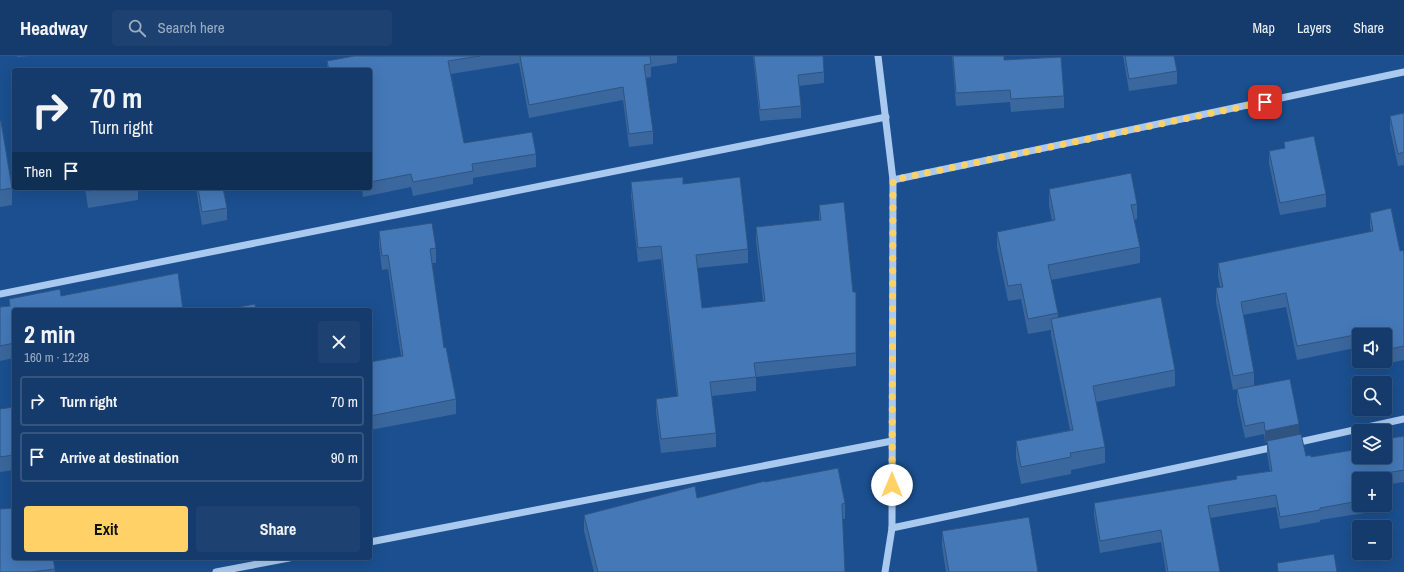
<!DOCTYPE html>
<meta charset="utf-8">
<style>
body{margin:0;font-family:"Archivo Narrow",sans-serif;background:#1d4271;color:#f1f3f6;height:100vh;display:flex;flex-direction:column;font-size:15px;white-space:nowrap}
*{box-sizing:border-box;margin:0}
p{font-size:13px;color:#9dadc1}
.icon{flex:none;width:22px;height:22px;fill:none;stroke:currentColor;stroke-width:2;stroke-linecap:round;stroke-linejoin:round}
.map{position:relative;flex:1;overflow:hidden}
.details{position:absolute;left:12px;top:252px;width:360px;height:252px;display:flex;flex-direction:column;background:#143b6b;border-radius:4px;box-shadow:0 4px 16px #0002,0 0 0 1px #33557e}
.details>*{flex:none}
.guide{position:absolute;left:12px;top:12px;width:360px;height:122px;border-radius:4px;box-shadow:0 4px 16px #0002,0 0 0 1px #33557e;background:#143b6b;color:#f1f3f6;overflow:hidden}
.controls{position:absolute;left:1352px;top:272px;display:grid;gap:8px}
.controls a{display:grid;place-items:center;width:40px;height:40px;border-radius:4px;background:#143b6b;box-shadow:0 4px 16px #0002,0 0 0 1px #33557e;font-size:20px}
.pin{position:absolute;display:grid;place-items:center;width:34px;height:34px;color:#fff;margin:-17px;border-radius:8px;box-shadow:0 2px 6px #0006}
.me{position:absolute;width:44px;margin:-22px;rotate:0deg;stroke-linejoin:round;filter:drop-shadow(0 0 3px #0008)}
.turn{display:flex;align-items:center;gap:14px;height:84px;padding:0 12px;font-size:18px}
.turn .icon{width:52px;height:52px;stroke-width:2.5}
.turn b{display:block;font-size:28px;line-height:34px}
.then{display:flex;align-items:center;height:38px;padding:0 12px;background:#0003;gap:8px;font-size:15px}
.round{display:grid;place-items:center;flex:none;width:42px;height:42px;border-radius:4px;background:#1d4271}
.head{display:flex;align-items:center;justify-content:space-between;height:68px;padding:0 12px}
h1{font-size:24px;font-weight:800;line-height:30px}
.cta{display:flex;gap:8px;margin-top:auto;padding:8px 12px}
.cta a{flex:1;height:46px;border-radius:4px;background:#ffd166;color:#111;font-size:16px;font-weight:800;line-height:46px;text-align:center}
.cta a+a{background:#1d4271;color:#f1f3f6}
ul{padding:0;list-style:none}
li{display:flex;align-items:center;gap:12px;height:50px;margin:0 8px 6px;padding:0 4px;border:2px solid #33557e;border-radius:4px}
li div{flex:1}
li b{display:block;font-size:15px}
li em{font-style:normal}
header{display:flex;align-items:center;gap:24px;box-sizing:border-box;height:56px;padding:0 20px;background:#143b6b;border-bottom:1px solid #33557e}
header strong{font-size:19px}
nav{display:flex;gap:22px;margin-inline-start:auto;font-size:14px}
.search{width:280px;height:36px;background:#1d4271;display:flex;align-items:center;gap:10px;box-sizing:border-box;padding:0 14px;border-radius:4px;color:#9dadc1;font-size:15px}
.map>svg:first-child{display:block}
</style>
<header>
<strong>Headway</strong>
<div class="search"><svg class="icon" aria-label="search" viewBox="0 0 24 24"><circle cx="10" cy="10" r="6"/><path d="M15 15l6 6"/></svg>Search here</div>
<nav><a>Map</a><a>Layers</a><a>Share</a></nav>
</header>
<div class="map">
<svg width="1404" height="516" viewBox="0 0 1404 516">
<rect width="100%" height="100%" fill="#1b4f8f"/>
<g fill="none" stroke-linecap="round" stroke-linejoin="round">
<g stroke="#a9c9ee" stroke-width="7">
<path d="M878 0 893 124 892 472 885 516"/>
<path d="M893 124 1404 16"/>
<path d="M0 238 886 61"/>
<path d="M1295 387 1404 363"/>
<path d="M892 472 1275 391"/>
<path d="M370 486 892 385"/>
<path d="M216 516 289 502"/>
</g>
</g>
<g fill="#3a679d" fill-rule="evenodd">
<path d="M17 0H28L18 1Z"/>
<path d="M354 0H677V7L651 11V21L646 22 653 75V88L629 91 623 44 529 62 519 7 451 18 464 87 536 98V111L473 122V128L413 140 411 131 363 141 362 132H370V14H327V5Z"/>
<path d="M753 0H823L824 16V27L799 30 801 50V62L760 65Z"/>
<path d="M952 0H1004V4L1064 40V52L1011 56 1010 46 956 50Z"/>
<path d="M1123 0H1174L1177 15V28L1129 35Z"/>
<path d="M1404 57V109L1398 110 1390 73V60Z"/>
<path d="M0 65 12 132V149L0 151Z"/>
<path d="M1284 86 1326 138V151L1280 159 1269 108V95L1284 92Z"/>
<path d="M631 126 683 128 748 193V207L697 212 702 252 763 245 756 185V171L819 164V149L853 236H856V310L756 321V335L712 340 716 377V391L661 397 656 356V343L677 341 661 203 638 206 631 140Z"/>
<path d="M85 132H138V144L88 152Z"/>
<path d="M196 132H223L227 152V164L202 169Z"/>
<path d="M1049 133 1137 148V163L1134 164 1140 191V207L1051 224 1058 257V261L1175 314V330L1096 346 1105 391V407L1071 414V418L1021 428 1016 402V385L1070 374 1051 279V274L1028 278 1021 243 1008 245 997 191V176L1052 165 1049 149Z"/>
<path d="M1370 157 1404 199V304L1359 313 1355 292 1297 304 1286 251 1243 259 1254 316V329L1299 378 1306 400 1311 401H1359L1404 380V426L1385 429V423H1359V449H1384V454L1320 464V466L1280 473 1276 451 1210 462 1220 516H1166L1161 486 1100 497 1094 459V447L1236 423V420L1270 415 1267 397V387H1265L1264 378 1245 382 1237 345V333L1233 334 1216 246V232L1220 231 1218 220V207L1371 176 1370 170ZM1359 279H1385V305H1359Z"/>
<path d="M379 175 436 192V207H432L444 292 456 343V358L370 374V306L401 300 388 213 382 214 379 189Z"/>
<path d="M61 240 14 254V302L0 305V251L9 250V243Z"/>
<path d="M14 351V414L0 416V353Z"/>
<path d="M765 426 845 447V463H842L845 516H594L584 475V459L697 442Z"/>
<path d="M942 475 1038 516H946L942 490Z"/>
<path d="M55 513V516H0Z"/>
</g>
<path fill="#305480" d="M1299 368V380L1267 385V387H1265V375Z"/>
<g fill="#4478b7" stroke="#305480">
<path d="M354 0H480L448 5 464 87 532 76 536 98 472 108 473 115 413 126 411 118 370 126V14H329L327 5Z"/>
<path d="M520 0H650L651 8 644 9 653 75 629 78 623 31 529 49Z"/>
<path d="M754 0H823L824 16 798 19 801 50 760 54Z"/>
<path d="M953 0H1004V4L1061 1 1064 40 1011 43 1010 34 956 37Z"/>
<path d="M1125 0H1174L1177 15 1129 23Z"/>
<path d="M1404 57V96L1398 98 1390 60Z"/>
<path d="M0 65H1L12 132 0 134Z"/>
<path d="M1314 80 1326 138 1280 147 1269 95 1285 92 1284 86Z"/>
<path d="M1131 117 1137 148 1131 149 1140 191 1048 209 1058 257 1028 263 1021 228 1008 230 997 176 1055 164 1049 133Z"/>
<path d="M683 121V128L740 121 748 193 696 199 702 252 765 245 756 171 821 164 819 149 844 146 853 236H856V297L754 307 756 321 710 326 716 377 661 383 656 343 678 340 661 190 638 192 631 126Z"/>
<path d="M88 132H107L88 135Z"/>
<path d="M198 132H223L227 152 202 156Z"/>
<path d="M1391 152 1400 195 1403 194 1404 199V290L1385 294V279H1359V298L1355 279 1297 290 1286 237 1241 246 1254 316 1233 320 1216 232 1223 231 1218 207 1373 175 1370 157Z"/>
<path d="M432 167 436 192 430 193 444 292 446 291 456 343 370 360V306L403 300 388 199 382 200 379 175Z"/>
<path d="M178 217 183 254H14V287L0 290V251L10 250 9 243 60 233 61 240Z"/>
<path d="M1161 241 1175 314 1093 330 1105 391 1070 397 1071 401 1021 411 1016 385 1073 374 1051 263Z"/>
<path d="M255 248 256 254H222Z"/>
<path d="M1290 323 1299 368 1265 375 1264 366 1245 370 1237 333Z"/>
<path d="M14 351V399L0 401V353Z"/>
<path d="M1301 378 1306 400 1311 399V401L1359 393V401H1385V383L1404 380V414L1380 418 1381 423H1359V445L1320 452V454L1280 461 1276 439 1208 450 1220 516H1168L1161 474 1100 485 1094 447 1237 423 1236 420 1272 415 1267 385Z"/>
<path d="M838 412 845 447 842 448 845 516H598L584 459 695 430 697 442 765 425V426Z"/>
<path d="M14 452V502H53L55 513 31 516H0V453Z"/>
<path d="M1029 461 1038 516H949L942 475Z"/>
<path d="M1334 498 1337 516H1278L1277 507Z"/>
</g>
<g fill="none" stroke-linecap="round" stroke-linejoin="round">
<path stroke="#ffd166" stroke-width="7" stroke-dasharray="0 12.6" d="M892 429 893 124 1265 46"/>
</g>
</svg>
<div class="controls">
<a><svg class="icon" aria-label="sound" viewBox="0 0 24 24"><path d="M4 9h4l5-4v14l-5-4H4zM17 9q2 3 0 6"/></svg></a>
<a><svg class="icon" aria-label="search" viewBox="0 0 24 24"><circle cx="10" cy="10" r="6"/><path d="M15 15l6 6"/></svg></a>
<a><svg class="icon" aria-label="layers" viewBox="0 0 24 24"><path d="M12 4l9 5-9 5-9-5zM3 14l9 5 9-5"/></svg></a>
<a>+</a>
<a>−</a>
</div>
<div class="pin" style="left:1265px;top:46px;background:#d93025"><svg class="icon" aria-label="arrive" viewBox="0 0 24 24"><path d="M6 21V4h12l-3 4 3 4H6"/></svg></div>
<svg class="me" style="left:892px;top:429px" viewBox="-20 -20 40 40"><circle r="19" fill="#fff"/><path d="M0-13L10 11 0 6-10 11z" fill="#ffd166"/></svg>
<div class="guide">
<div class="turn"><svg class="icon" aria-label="right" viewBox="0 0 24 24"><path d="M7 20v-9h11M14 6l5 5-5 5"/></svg><div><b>70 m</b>Turn right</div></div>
<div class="then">Then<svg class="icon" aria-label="arrive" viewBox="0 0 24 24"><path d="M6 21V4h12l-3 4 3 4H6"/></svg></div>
</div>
<section class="details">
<div class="head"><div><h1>2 min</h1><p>160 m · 12:28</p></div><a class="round"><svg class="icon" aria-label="close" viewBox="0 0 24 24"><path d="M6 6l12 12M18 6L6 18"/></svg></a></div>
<ul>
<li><svg class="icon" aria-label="right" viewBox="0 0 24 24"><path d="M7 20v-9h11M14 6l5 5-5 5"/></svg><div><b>Turn right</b></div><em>70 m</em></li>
<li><svg class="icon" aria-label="arrive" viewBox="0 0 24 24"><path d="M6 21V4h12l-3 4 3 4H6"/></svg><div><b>Arrive at destination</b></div><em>90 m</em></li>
</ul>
<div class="cta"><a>Exit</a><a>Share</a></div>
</section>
</div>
